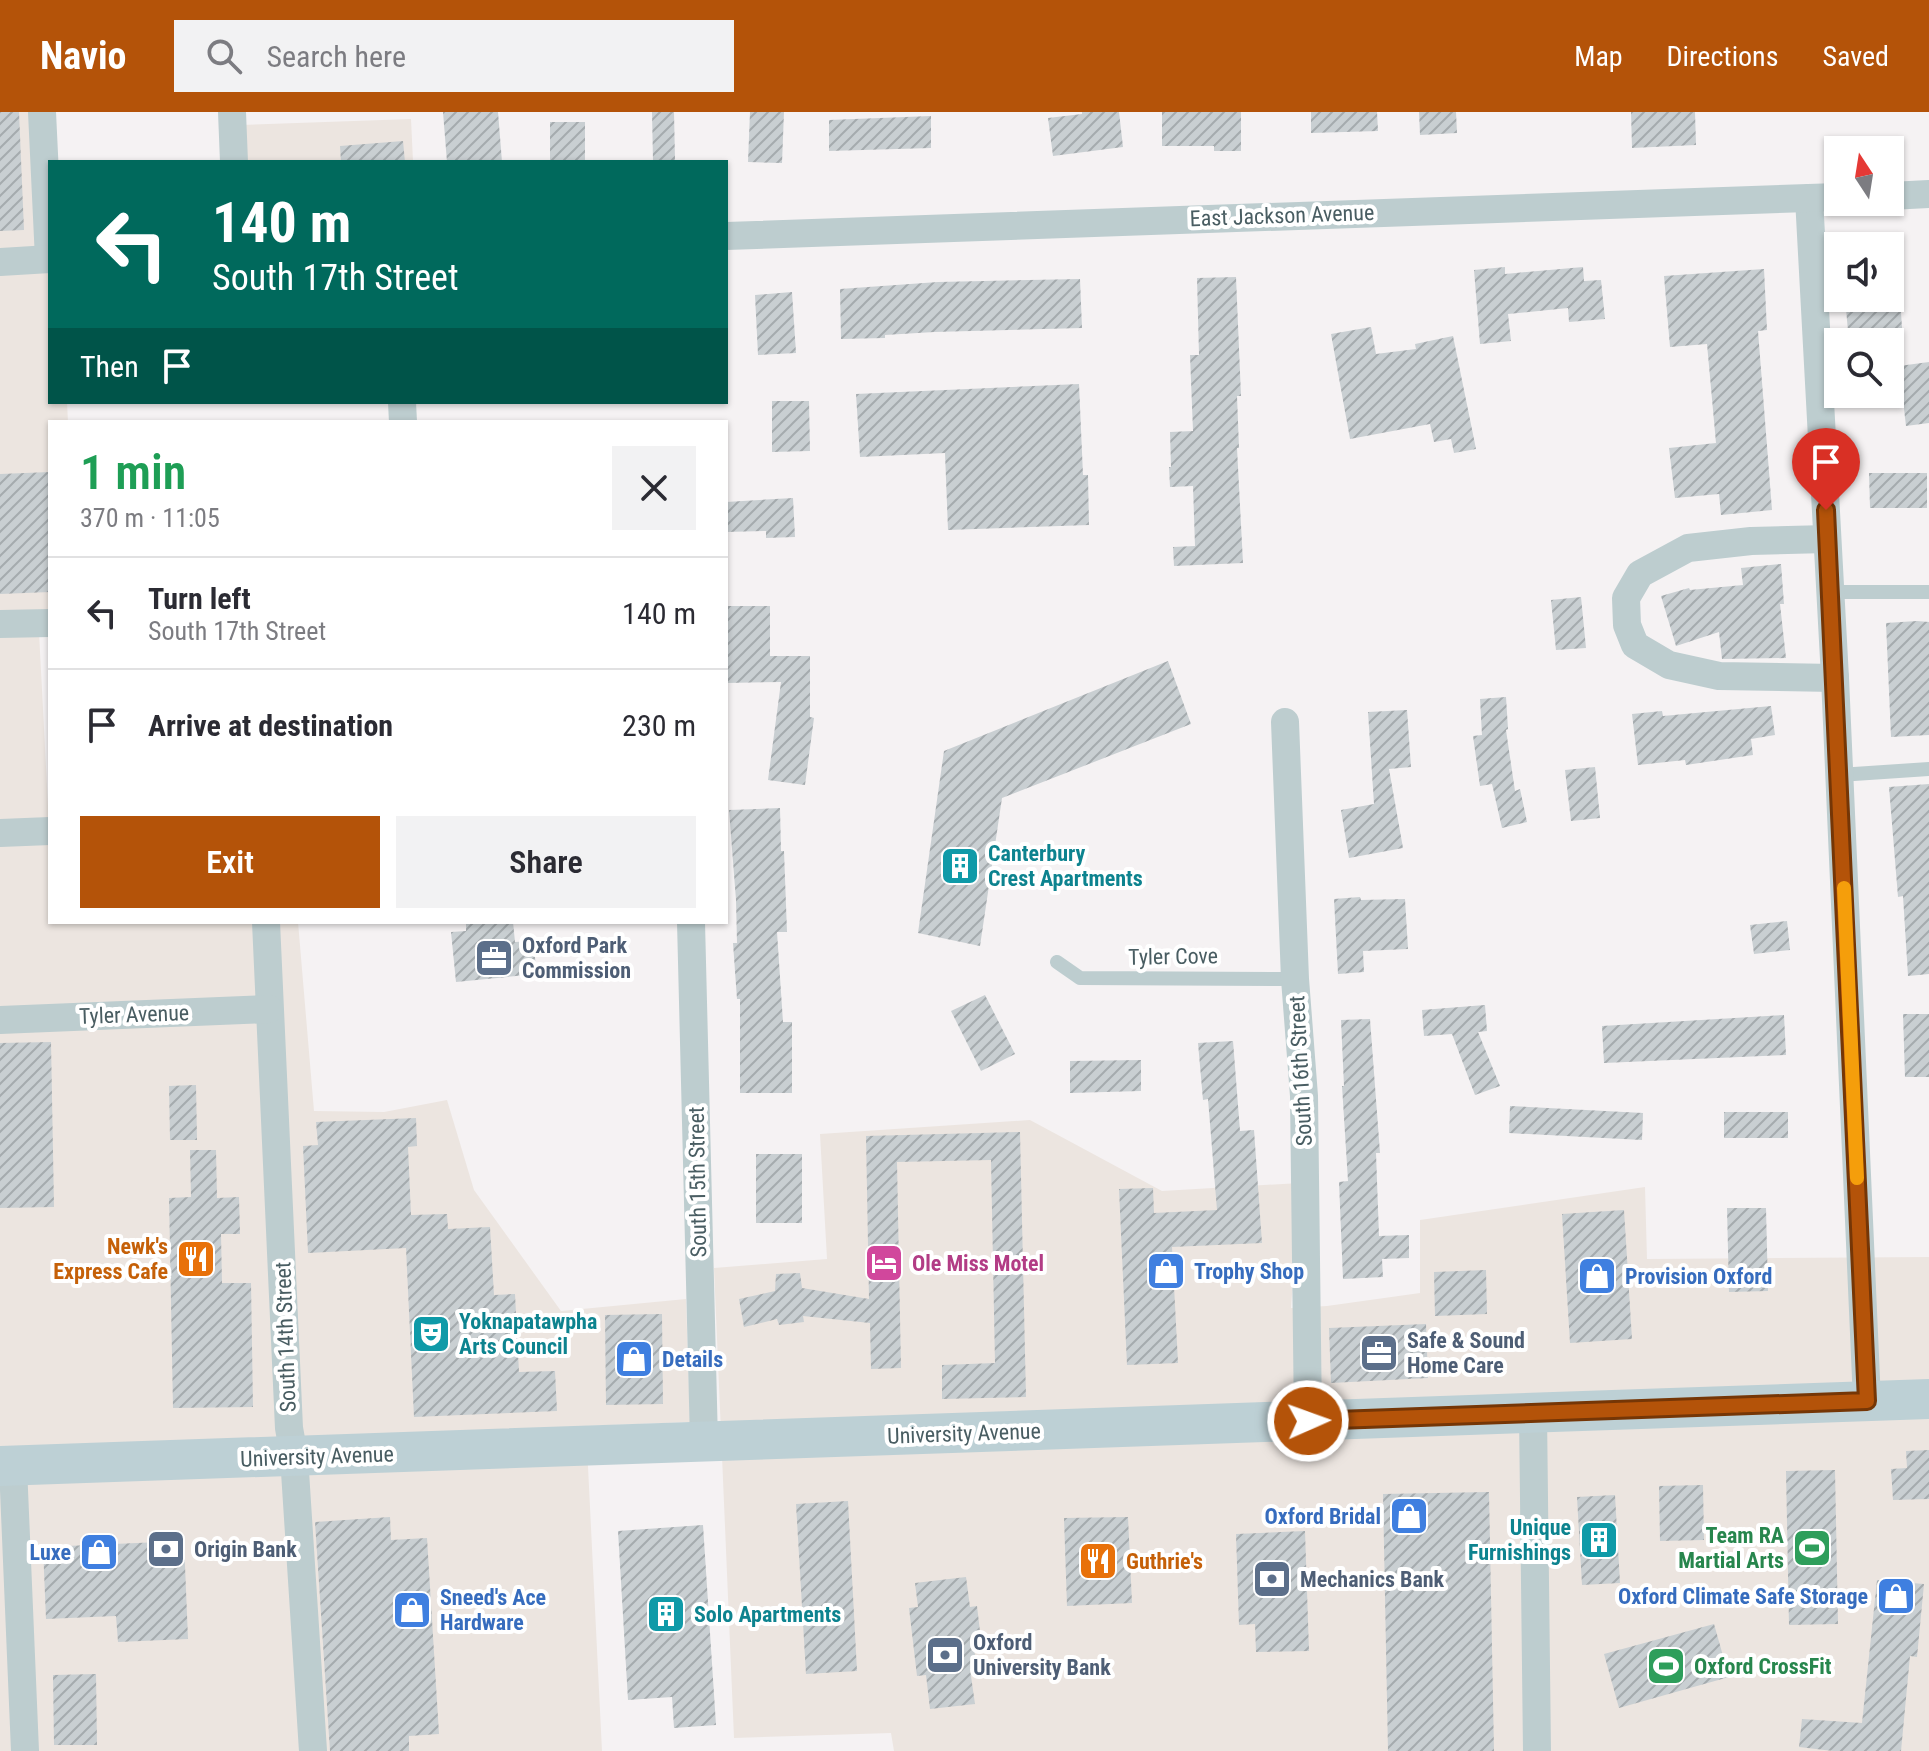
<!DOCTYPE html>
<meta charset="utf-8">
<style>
body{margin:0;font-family:"Roboto Condensed",sans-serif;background:#f2f2f3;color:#2b2b33;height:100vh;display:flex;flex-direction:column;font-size:30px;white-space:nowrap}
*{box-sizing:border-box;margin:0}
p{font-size:26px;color:#7c7c81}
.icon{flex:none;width:44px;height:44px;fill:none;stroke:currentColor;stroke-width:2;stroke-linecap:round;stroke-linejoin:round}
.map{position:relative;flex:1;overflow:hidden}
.panel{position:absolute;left:48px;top:308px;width:680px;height:504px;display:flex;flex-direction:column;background:#fff;border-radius:0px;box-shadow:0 2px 6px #0004}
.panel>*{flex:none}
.top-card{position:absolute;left:48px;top:48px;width:680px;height:244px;border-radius:0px;box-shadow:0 2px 6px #0004;background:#00695c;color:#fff;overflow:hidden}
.needle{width:52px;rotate:348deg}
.fabs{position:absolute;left:1824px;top:24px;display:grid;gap:16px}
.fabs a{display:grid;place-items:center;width:80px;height:80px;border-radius:0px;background:#fff;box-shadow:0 2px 6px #0004;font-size:40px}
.pin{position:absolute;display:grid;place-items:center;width:68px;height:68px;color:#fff;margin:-82px -34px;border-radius:50% 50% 50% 0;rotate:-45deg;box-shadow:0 0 8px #0007}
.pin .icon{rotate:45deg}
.me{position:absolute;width:88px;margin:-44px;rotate:88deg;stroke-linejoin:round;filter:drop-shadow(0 0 6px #0008)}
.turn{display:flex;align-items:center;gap:28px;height:168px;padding:0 32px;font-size:36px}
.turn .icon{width:104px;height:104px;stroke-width:2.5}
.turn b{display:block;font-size:56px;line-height:68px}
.then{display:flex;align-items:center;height:76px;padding:0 32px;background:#0003;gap:16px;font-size:30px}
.round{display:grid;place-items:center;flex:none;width:84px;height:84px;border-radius:0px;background:#f2f2f3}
.headline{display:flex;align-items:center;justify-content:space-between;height:136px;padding:0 32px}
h1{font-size:48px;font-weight:600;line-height:60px;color:#1e9e55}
.cta{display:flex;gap:16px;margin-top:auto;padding:16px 32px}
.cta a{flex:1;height:92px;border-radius:0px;background:#b45309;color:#fff;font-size:32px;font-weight:600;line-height:92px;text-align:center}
.cta a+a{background:#f2f2f3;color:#2b2b33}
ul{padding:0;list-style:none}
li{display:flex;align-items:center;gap:24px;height:112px;padding:0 32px;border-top:2px solid #e1e1e2}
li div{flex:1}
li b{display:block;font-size:30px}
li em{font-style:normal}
header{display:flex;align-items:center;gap:48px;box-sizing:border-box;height:112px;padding:0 40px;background:#b45309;color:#fff}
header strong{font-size:38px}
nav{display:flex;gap:44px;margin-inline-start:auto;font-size:28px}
.search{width:560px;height:72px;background:#f2f2f3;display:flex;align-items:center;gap:20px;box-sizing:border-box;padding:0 28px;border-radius:0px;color:#7c7c81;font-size:30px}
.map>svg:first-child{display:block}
</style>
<header>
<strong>Navio</strong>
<div class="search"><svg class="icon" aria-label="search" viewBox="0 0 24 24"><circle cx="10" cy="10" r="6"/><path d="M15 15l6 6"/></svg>Search here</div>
<nav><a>Map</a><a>Directions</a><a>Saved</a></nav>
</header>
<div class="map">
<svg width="1929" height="1639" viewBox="0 0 1929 1639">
<defs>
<pattern id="building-hatch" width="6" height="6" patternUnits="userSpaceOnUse" patternTransform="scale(2)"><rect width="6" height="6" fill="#c9cfd2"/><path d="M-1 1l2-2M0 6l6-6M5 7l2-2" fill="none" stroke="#a5abae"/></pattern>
</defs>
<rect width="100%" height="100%" fill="#f5f2f3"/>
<g fill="#ece5e0">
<path d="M0 0H56L50 50V290H67L68 310H50V499L38 501 50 732V810H298L314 999 384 1000 447 988 474 1078 561 1199 686 1187 690 1310 586 1314 602 1639H0Z"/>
<path d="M411 7 413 50H243L241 13Z"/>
<path d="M1030 1008 1162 1079 1300 1071 1291 1196 1327 1194 1420 1181V1108L1645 1075 1647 1147 1929 1145V1639H894L891 1621 734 1626 714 1156 827 1147 820 1022Z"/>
</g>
<g fill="url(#building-hatch)">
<path d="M0 0H19L24 118 0 119Z"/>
<path d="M443 0H498L502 50H447Z"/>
<path d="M652 0H674L675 48 653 49Z"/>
<path d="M750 0H784L782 51 748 50Z"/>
<path d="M1082 0H1119L1123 35 1053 44 1048 6 1082 2Z"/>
<path d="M1162 0H1241V39H1214V34H1162Z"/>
<path d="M1311 0H1377L1378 19 1311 21Z"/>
<path d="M1419 0H1456L1457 21 1420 23Z"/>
<path d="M1631 0H1695L1696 33 1632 36Z"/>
<path d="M931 4V36L829 39V8Z"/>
<rect x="550" y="10" width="35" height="40"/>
<path d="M403 29 405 50H341L340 34Z"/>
<path d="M1505 155V162L1583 155 1584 169 1601 168 1605 207 1569 210 1568 196 1508 202 1511 229 1480 232 1474 158Z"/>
<path d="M1764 157 1767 218 1758 219 1772 398 1721 403 1719 382 1675 386 1669 336 1716 331 1707 232 1670 235 1664 164Z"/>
<path d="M1236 165 1241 284H1237L1239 336H1237L1243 451 1174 454 1173 435 1195 434 1193 374 1170 375 1169 355H1171L1170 320 1193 319 1190 243H1199L1197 166Z"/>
<path d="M1080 167 1082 216 934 220 885 223V226L841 227 840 177 938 170Z"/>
<path d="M792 180 796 241 758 243 755 183Z"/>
<path d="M1845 186H1900L1903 230H1865L1864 218 1848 219Z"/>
<path d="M1371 215 1376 242 1416 237 1415 232 1453 224 1476 337 1454 341 1451 327 1434 330 1430 312 1350 327 1331 222Z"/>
<path d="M1929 250V311L1906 314 1899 254Z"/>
<path d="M1079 272 1083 363H1088L1089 413 948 418 945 341 860 345 856 282Z"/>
<path d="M772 289H809L810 339 772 340Z"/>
<path d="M50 360V480L0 482V362Z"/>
<path d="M1869 361H1927V396H1870Z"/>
<path d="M793 386 795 425 766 426V419L726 420V390Z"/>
<path d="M1781 452 1784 492H1780L1786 546 1722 547 1719 520 1676 534 1661 484 1689 476 1690 478 1743 473 1741 456Z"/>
<path d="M1581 485 1586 536 1556 538 1551 488Z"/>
<path d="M726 494H770V544H810V605L814 606 805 673 768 668 781 570 726 571Z"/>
<path d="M1917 509 1929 510V623L1891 625 1886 511Z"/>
<path d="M1168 549 1191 612 1002 686 980 834 918 821 944 639Z"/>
<path d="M1506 585 1508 617 1506 618 1515 679 1520 677 1527 710 1502 716 1492 672 1480 674 1473 624 1482 623 1480 587Z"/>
<path d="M1771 594 1775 623 1751 627 1753 643 1686 653 1685 648 1638 653 1632 602 1662 599 1663 604Z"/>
<path d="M1407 598 1411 655 1389 657 1403 736 1349 746 1341 698 1374 692 1368 600Z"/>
<path d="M1595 655 1600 706 1571 709 1565 658Z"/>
<path d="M1929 672V862L1908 864 1903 784 1898 785 1889 675Z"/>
<path d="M780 696 781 739H784L787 820H777L783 910H792V981H740V887H737L733 831H737L736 788 729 698Z"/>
<path d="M1360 785 1361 788 1405 787 1408 837 1363 839 1364 860 1338 862 1334 787Z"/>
<path d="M1787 809 1790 838 1754 842 1750 813Z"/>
<path d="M466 810H513L515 830 533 829 537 862 456 870 451 820 466 819Z"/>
<path d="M985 883 1015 942 981 959 951 899Z"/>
<path d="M1485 893 1487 919 1478 920 1500 974 1475 983 1452 922 1424 924 1422 898Z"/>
<path d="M1903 902H1929V965H1905Z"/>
<path d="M1784 903 1786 943 1604 951 1602 914Z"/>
<path d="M1370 907 1380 1041H1376L1379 1124 1409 1123V1146L1382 1147 1383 1165 1343 1167 1339 1070 1348 1069 1342 974H1344L1341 908Z"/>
<path d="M1233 929 1240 1019 1254 1018 1262 1131 1172 1135 1178 1251 1127 1253 1119 1077 1153 1076 1154 1101 1217 1098 1208 987 1203 988 1198 931Z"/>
<path d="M51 930 54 1095 0 1096V931Z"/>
<path d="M1141 948V979L1070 981V949Z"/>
<path d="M196 973 197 1028H170L169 974Z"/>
<path d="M1510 994 1643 1001 1642 1028 1509 1021Z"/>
<rect x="1724" y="1000" width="64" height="26"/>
<path d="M416 1006 417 1034 408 1035 411 1103 447 1102 448 1117 490 1115 494 1183 515 1182 519 1260 555 1259 557 1299 414 1305 406 1136 308 1141 303 1034 318 1033 316 1010Z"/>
<path d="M1020 1020 1026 1285 942 1287V1253L995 1251 991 1048 897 1050 901 1256 871 1257 870 1211 803 1204 804 1210 779 1213 777 1207 744 1215 739 1187 775 1179 776 1162 800 1161 802 1176 869 1187 866 1024Z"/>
<path d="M190 1038H216L217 1086 239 1085 240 1122H221L222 1171H251L253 1295 173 1296 169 1086 191 1085Z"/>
<rect x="756" y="1042" width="46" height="69"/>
<path d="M1727 1096H1766L1768 1179 1729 1180Z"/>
<path d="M1624 1098 1632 1227 1570 1231 1562 1102Z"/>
<path d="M1486 1158 1487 1202 1435 1204 1434 1160Z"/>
<path d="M662 1202 663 1292 606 1293 605 1203Z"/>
<path d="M1426 1212 1428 1266 1331 1271 1329 1216Z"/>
<path d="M1929 1338V1387L1893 1388 1891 1357 1907 1356 1906 1339Z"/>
<path d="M1835 1358 1838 1512 1789 1513 1786 1359Z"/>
<path d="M1703 1373 1704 1428 1660 1429 1659 1374Z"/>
<path d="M1489 1380 1494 1639H1388L1383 1382Z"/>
<path d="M1615 1383 1620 1471 1582 1473 1577 1385Z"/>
<path d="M848 1389 857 1559 806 1562 796 1392Z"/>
<path d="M390 1405 391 1428 427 1426 439 1622 409 1624V1639H330L315 1410Z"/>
<path d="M1128 1405 1132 1491 1067 1494 1064 1406Z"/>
<path d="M703 1413 716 1613 674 1616 672 1585 628 1588 618 1419Z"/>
<path d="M1305 1419 1309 1539 1256 1540 1255 1512 1239 1513 1236 1422Z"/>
<path d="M184 1429 188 1527 118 1530 116 1504 46 1507 43 1435Z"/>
<path d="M966 1465 970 1495 977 1494 981 1528 973 1529 977 1557H970L975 1592 930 1597 926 1563 917 1564 909 1496 918 1495 915 1471Z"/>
<path d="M1877 1468 1924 1472 1917 1545 1910 1544 1901 1639H1833L1799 1635 1802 1607 1862 1611Z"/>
<path d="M1714 1512 1729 1565 1619 1596 1604 1542Z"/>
<path d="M96 1562 97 1633H54L53 1563Z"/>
</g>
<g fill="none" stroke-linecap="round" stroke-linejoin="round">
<g stroke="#bdcdcf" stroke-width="14">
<path d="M1830 480H1929"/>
<path d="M1839 663 1929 657"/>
<path d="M1057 850 1080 866 1295 867"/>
</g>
<g stroke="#bdcdcf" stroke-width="28">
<path d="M42 0 49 147"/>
<path d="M232 0 234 50"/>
<path d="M1890 84 1929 82"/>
<path d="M1809 86 1835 566 1867 1289"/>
<path d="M726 124 1838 85"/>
<path d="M0 150 50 147"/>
<path d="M402 290 403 310"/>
<path d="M1827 427 1751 429 1688 436 1640 462 1626 486 1627 513 1635 533 1669 553 1719 564 1835 566"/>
<path d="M0 512 50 511"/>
<path d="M1285 610 1295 867 1304 984 1308 1309"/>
<path d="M0 721 50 719"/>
<path d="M266 810 289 1316 294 1344 313 1639"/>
<path d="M691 810 704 1330"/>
<path d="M0 908 269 897"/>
<path d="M1533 1301 1537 1639"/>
<path d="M13 1354 25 1639"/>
</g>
<path stroke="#bdd0d5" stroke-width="40" d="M0 1354 1929 1287"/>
</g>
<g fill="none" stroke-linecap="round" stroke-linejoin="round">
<g stroke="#753606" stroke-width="20">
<path id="route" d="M1308 1309 1867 1289 1826 398"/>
</g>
<use href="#route" stroke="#b45309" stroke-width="14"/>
<path stroke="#f59e0b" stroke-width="14" d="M1844 776 1857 1066"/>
</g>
<defs>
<g id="building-square" transform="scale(2)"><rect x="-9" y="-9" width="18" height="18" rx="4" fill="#0f9aa8" stroke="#fff"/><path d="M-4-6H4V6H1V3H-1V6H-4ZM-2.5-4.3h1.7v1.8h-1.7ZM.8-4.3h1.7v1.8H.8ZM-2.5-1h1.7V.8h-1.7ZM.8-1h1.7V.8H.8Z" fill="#fff"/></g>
<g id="office-square" transform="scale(2)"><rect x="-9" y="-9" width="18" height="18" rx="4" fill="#5c6f8a" stroke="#fff"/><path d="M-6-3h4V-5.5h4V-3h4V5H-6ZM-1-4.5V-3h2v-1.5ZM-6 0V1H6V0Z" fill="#fff"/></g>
<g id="restaurant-square" transform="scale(2)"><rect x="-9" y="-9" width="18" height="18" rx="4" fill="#e8710a" stroke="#fff"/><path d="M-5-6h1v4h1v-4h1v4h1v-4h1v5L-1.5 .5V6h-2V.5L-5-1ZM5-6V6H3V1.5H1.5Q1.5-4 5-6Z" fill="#fff"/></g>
<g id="hotel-square" transform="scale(2)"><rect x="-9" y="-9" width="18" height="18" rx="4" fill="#d1479c" stroke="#fff"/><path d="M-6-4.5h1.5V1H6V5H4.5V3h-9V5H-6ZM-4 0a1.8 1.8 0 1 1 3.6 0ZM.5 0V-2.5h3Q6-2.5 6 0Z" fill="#fff"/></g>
<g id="shop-square" transform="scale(2)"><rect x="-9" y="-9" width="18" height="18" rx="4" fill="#3f7fe0" stroke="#fff"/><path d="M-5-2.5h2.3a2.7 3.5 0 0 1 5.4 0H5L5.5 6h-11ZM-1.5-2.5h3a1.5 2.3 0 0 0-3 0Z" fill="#fff"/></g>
<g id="theatre-square" transform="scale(2)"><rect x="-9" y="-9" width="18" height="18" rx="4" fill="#0f9aa8" stroke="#fff"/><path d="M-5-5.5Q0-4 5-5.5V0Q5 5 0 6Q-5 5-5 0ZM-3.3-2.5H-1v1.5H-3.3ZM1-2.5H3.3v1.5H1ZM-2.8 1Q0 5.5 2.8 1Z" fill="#fff"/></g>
<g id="stadium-square" transform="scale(2)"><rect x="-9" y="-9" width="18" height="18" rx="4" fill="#2e9e5b" stroke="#fff"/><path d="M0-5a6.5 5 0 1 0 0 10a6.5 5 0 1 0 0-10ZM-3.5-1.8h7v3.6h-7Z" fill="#fff"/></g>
<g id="bank-square" transform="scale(2)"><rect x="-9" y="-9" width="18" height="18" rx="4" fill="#5c6f8a" stroke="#fff"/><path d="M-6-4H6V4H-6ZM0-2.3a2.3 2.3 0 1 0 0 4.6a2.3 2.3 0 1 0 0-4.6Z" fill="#fff"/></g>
</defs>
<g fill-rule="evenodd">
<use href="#building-square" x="960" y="754"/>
<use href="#office-square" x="494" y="846"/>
<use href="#restaurant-square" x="196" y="1147"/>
<use href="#hotel-square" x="884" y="1151"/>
<use href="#shop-square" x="1166" y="1159"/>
<use href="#shop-square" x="1597" y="1164"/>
<use href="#theatre-square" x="431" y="1222"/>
<use href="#office-square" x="1379" y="1241"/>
<use href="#shop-square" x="634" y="1247"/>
<use href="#shop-square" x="1409" y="1404"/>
<use href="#building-square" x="1599" y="1428"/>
<use href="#stadium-square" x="1812" y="1436"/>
<use href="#bank-square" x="166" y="1437"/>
<use href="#shop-square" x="99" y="1440"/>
<use href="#restaurant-square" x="1098" y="1449"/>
<use href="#bank-square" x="1272" y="1467"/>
<use href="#shop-square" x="1896" y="1484"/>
<use href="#shop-square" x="412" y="1498"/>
<use href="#building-square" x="666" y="1502"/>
<use href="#bank-square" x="945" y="1543"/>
<use href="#stadium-square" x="1666" y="1554"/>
</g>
<g text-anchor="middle" stroke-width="8" stroke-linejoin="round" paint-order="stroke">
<g font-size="22" fill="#495d62" stroke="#fff">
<text transform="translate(1282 103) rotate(-2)" y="8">East Jackson Avenue</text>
<text transform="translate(1173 844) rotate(-1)" y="8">Tyler Cove</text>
<text transform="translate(134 902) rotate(-2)" y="8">Tyler Avenue</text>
<text transform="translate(1300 959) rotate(-93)" y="8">South 16th Street</text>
<text transform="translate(697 1070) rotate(-91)" y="8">South 15th Street</text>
<text transform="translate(285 1225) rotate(-92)" y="8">South 14th Street</text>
<text transform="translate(964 1321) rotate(-2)" y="8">University Avenue</text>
<text transform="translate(317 1344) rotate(-2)" y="8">University Avenue</text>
</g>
<g font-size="22" font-weight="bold" fill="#0d838f" stroke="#fff" text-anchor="start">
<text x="988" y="749">Canterbury<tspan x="988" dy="25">Crest Apartments</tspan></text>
<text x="459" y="1217">Yoknapatawpha<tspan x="459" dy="25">Arts Council</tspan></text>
<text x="1571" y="1423" text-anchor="end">Unique<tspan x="1571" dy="25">Furnishings</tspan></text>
<text x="694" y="1510">Solo Apartments</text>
</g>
<g font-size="22" font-weight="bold" fill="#4e5e75" stroke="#fff" text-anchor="start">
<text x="522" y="841">Oxford Park<tspan x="522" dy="25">Commission</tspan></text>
<text x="1407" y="1236">Safe &amp; Sound<tspan x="1407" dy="25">Home Care</tspan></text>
<text x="194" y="1445">Origin Bank</text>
<text x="1300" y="1475">Mechanics Bank</text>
<text x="973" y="1538">Oxford<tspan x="973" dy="25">University Bank</tspan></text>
</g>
<g font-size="22" font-weight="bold" fill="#c56008" stroke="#fff" text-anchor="end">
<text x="168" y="1142">Newk's<tspan x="168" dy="25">Express Cafe</tspan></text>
<text x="1126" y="1457" text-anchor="start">Guthrie's</text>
</g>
<g font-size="22" font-weight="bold" fill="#b23c85" stroke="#fff" text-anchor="start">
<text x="912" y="1159">Ole Miss Motel</text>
</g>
<g font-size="22" font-weight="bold" fill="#366cbe" stroke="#fff" text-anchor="start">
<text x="1194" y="1167">Trophy Shop</text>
<text x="1625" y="1172">Provision Oxford</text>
<text x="662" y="1255">Details</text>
<text x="1381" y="1412" text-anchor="end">Oxford Bridal</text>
<text x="71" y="1448" text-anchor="end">Luxe</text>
<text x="1868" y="1492" text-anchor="end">Oxford Climate Safe Storage</text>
<text x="440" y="1493">Sneed's Ace<tspan x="440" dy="25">Hardware</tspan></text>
</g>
<g font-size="22" font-weight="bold" fill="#27864d" stroke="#fff" text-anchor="end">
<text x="1784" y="1431">Team RA<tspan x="1784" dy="25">Martial Arts</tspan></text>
<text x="1694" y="1562" text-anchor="start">Oxford CrossFit</text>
</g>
</g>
</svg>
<div class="fabs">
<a><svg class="needle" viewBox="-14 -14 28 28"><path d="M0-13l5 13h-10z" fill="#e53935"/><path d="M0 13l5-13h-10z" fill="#7c7c81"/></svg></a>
<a><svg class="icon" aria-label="sound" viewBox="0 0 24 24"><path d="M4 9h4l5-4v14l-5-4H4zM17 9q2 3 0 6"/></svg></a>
<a><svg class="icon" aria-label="search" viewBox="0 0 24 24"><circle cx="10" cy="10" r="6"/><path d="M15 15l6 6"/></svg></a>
</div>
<div class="pin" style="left:1826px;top:398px;background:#d93025"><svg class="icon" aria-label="arrive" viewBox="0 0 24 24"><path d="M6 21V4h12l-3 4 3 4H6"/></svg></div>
<svg class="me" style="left:1308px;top:1309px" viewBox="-20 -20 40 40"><circle r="17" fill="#b45309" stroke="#fff" stroke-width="3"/><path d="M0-11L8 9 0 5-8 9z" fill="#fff"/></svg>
<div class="top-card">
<div class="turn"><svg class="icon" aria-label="left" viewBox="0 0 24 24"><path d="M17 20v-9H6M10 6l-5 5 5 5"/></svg><div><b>140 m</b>South 17th Street</div></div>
<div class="then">Then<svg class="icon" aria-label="arrive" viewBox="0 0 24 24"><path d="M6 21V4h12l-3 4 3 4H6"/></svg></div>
</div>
<section class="panel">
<div class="headline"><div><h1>1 min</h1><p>370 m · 11:05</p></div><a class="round"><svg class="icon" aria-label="close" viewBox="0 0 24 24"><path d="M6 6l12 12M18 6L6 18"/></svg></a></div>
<ul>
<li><svg class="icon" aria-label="left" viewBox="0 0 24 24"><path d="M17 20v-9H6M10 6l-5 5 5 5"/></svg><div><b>Turn left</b><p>South 17th Street</p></div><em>140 m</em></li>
<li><svg class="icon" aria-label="arrive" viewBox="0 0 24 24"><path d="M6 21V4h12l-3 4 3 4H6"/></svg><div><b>Arrive at destination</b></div><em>230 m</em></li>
</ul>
<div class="cta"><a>Exit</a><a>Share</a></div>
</section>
</div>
